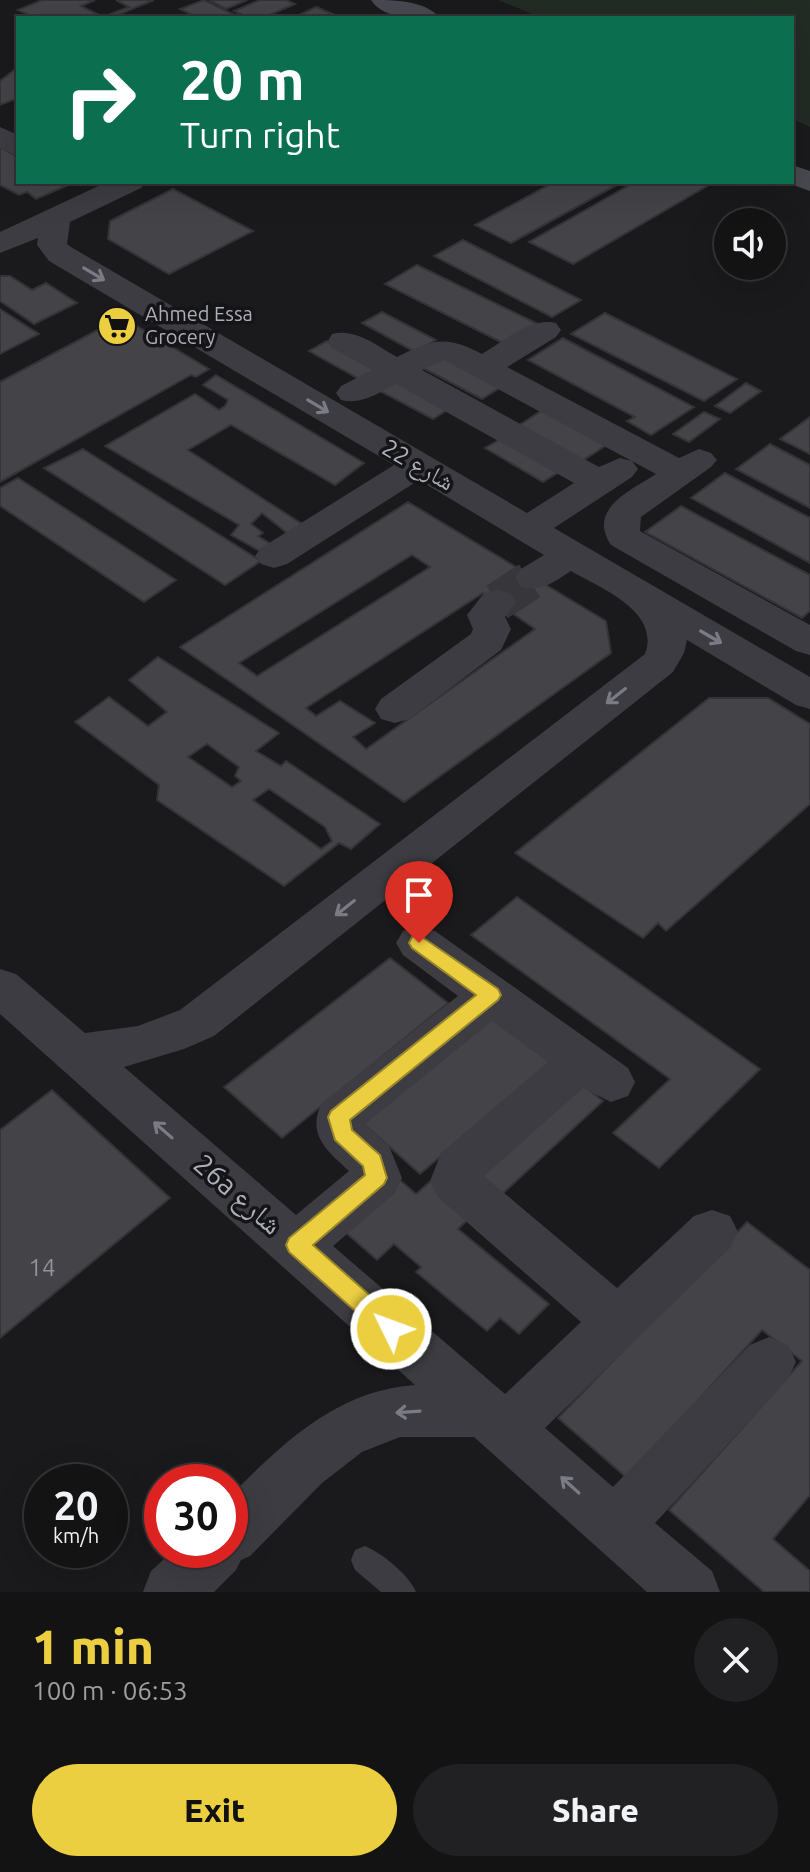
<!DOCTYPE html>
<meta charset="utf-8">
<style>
body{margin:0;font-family:Ubuntu,"Noto Naskh Arabic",sans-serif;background:#212022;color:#f1f3f6;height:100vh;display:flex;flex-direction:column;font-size:30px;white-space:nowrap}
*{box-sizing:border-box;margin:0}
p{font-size:26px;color:#9d9ea0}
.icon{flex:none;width:44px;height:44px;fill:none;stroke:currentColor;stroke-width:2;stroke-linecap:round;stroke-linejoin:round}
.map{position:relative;height:1592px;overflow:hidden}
.details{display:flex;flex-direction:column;background:#141314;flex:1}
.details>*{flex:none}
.top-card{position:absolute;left:16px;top:16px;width:778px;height:168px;border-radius:0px;box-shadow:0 8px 32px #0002,0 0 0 2px #333234;background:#0b6e4f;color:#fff;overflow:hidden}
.buttons{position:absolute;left:714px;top:208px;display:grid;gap:16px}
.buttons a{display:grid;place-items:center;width:72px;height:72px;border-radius:50%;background:#141314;box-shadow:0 8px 32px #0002,0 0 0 2px #333234;font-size:40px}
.speed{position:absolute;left:24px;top:1464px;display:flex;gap:16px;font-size:40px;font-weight:700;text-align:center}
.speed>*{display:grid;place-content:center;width:104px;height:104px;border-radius:50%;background:#141314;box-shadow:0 8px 32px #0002,0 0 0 2px #333234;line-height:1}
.speed small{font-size:20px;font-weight:400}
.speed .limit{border:12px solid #d22;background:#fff;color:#111}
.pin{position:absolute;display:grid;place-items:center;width:68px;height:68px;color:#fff;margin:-82px -34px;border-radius:50% 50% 50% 0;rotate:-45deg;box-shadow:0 0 8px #0007}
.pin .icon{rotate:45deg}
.me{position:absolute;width:88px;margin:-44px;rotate:312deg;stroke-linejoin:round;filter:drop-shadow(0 0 6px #0008)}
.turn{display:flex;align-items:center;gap:28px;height:168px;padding:0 32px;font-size:36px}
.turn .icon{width:104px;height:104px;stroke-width:2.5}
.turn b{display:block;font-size:56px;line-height:68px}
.round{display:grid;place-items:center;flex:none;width:84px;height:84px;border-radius:42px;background:#212022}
.head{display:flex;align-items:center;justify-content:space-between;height:136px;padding:0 32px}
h1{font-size:48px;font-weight:800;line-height:60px;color:#ecce41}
.cta{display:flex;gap:16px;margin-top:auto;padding:16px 32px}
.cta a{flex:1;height:92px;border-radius:48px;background:#ecce41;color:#111;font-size:32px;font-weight:800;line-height:92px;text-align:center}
.cta a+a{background:#212022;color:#f1f3f6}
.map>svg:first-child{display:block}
</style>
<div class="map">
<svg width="810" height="1592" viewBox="0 0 810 1592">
<rect width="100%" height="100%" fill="#1a191b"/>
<path fill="#232b25" d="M498 0H810V127L792 119V18H542Z"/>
<g fill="#444348" stroke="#343337" stroke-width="2" fill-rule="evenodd">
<path d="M42 0H95L81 6 103 17 129 7 116 0H154L110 18H36L18 10Z"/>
<path d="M204 0 241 18H199L180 9Z"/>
<path d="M209 0H247L226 9Z"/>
<path d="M260 0H286L295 4 263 18H249L234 11Z"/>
<path d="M316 7 342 18H293Z"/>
<path d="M18 67V98L0 105V81Z"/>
<path d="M0 147 18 157V182H63L68 185 36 199 27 192 19 195 0 185Z"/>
<path d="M554 182H622L511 243 475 225Z"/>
<path d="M635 182H714L573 264 529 242Z"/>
<path d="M173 189 253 231 169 274 108 239 110 221Z"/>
<path d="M463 240 581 300 552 317 434 256Z"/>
<path d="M417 265 540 325 509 346 385 284Z"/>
<path d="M0 276H10L32 290 46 283 77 303 34 324 0 301Z"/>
<path d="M0 309 39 334 0 354Z"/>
<path d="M382 312 436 340 415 352 362 323Z"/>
<path d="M605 313 737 379 704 401 571 334Z"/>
<path d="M122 317 209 369 196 377 191 375 0 482V382Z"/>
<path d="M563 338 694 407 651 435 627 421 635 417 528 360Z"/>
<path d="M327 341 379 370 361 380 309 351Z"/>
<path d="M441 355 501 387 482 399 421 367Z"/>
<path d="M216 375 364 463 335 485 231 425 188 450 302 524 287 533 262 513 251 524 263 533 258 536 269 543 265 554 231 535 239 525 105 446 195 394 219 410 225 406 228 400 203 385Z"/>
<path d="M395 379 450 408 433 419 378 390Z"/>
<path d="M746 383 761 391 730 413 715 406Z"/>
<path d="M547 407 611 442 582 461 518 426Z"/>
<path d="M704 412 720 419 689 442 673 434Z"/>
<path d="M810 417V454L780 439Z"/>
<path d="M504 437 562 470 543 482 485 448Z"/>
<path d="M770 444 810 465V508L736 469Z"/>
<path d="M83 449 261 561 225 585 44 468Z"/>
<path d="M725 473 810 518V563L691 498Z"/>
<path d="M18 478 176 580 144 602 0 506V488Z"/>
<path d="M408 502 606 621 611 653 404 802 180 647ZM412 555 430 567 257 676 239 663ZM483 593 535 629 366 749 353 737 375 723 340 701 316 716 306 708Z"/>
<path d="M681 506 810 575V611L802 618 645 532Z"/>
<path d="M158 657 279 733 256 751 281 766 286 761 380 824 351 849 339 843 284 886 157 800 159 785 75 722 109 697 148 726 167 712 129 680ZM207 744 239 767 235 776 241 781 232 787 188 757ZM269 789 325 827 332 841 321 849 253 800Z"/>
<path d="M709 698H768L810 724V804L666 931 658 923 643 938 515 853Z"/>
<path d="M517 897 760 1069 659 1168 613 1133 670 1079 471 935Z"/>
<path d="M390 958 448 1003 282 1138 224 1087Z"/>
<path d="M489 1010 553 1061 420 1174 356 1117Z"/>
<path d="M578 1081 603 1101 501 1195 475 1174Z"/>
<path d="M52 1090 170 1198 0 1338V1130Z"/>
<path d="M433 1179 475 1213 458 1229 549 1304 519 1334 500 1318 487 1331 416 1272 421 1267 394 1244 377 1260 344 1231 400 1180 416 1194Z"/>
<path d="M747 1222 810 1270V1495L773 1539 810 1571V1592H764L669 1510 802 1361 762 1330 627 1478 558 1418Z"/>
</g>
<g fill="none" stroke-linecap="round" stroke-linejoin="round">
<path stroke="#37373b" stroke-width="39" stroke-dasharray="39 19" stroke-linecap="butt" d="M497 602 534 578"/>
<path fill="#3c3c42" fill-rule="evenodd" d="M365 1546C383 1554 408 1574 416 1592H381L355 1570 351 1560 355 1550Z"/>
<g fill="#3c3c42" fill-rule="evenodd">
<path d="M0 127 18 135V156L0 148Z"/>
<path d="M107 182H146L141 188 70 222 67 244 71 247 527 513 574 483 396 384C378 393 362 405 341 400L336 393 341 386 372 370 332 348 328 341 332 334C356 328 377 346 397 357 433 339 446 335 482 354 504 341 530 317 556 323L561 330 556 337 507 367 679 458 699 449 711 453 717 460 711 467 641 517 640 531 810 625V655L796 651 611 545C587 509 630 491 656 474L444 360 422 370 599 467 620 458 632 461 638 469 632 477 554 528 810 677V709L796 705 687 640 684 653 673 672 214 1036 184 1049 124 1067 296 1215 349 1171C327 1151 306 1134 322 1103L458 996 403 955 396 943 403 931 419 926 435 931 628 1068 635 1082 628 1096 611 1102 583 1088 484 1176 617 1288 694 1216 712 1210 730 1216 738 1232 730 1248 545 1428 613 1487 750 1345 769 1337 788 1345 796 1362 788 1379 655 1523 712 1571 720 1592H647L474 1437H400L362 1452 322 1483 250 1556 241 1560 236 1570 214 1592H143L151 1571 174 1550H230V1496C282 1444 337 1390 415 1385L0 1014V969L16 974 85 1033 138 1026 180 1010 645 654C661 611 600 588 571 571 554 582 542 592 521 587L515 578 521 569 544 555 419 480 287 564 274 568 261 564 255 556 261 548 394 465 49 261 37 245 38 238 0 253V232ZM492 1021 548 1062 441 1153 430 1181 437 1196 581 1322 505 1394 333 1246 395 1193 402 1178 389 1146 365 1124Z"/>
<path d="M497 590 510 593 516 602 505 617 511 629 501 650 409 719 395 723 381 719 375 709 381 699 471 634 473 629 467 615 484 593Z"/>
</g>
<g fill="#484950" fill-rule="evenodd">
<path d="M371 0C393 0 425 0 440 18 418 18 385 21 371 0Z"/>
<path d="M792 165 810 171V191L785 182H792Z"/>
</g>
</g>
<defs><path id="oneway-shaft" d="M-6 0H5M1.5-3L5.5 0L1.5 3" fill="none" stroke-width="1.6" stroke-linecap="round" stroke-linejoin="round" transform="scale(2)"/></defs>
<g stroke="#7a7b84">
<use href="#oneway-shaft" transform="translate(94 274) rotate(31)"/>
<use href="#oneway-shaft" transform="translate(318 406) rotate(31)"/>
<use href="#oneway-shaft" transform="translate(711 637) rotate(30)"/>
<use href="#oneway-shaft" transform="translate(616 696) rotate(142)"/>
<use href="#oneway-shaft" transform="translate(345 908) rotate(142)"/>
<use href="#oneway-shaft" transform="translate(163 1130) rotate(-139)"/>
<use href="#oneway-shaft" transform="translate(408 1412) rotate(176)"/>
<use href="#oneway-shaft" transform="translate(570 1485) rotate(-138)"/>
</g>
<path fill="#ecce41" stroke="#99862a" stroke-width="2" d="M419 935 498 989 501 995 498 1000 350 1120 352 1130 380 1155 387 1178 384 1184 313 1245 399 1321 403 1329 399 1336 391 1339 383 1336 289 1252 286 1245 289 1238 365 1175 363 1166 335 1140 328 1117 331 1111 476 995 412 948 409 943 412 937Z"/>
<defs>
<g id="supermarket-disc" transform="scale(2)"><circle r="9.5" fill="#ecce41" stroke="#151416"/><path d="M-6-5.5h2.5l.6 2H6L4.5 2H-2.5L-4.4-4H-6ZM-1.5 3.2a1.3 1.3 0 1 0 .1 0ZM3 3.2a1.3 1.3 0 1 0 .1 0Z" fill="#111"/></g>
</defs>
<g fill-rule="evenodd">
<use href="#supermarket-disc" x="117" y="326"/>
</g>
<g text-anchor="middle" stroke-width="7" stroke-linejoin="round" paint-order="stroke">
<g font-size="20" fill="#acaeba" stroke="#151416" text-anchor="start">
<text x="145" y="321">Ahmed Essa<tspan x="145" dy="23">Grocery</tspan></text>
</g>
<g font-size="24" fill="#acaeba" stroke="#151416">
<text transform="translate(418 465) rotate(30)" y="8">شارع 22</text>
</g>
<g font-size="24" fill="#92939e">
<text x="42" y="1276">14</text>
</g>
<g font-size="28" fill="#acaeba" stroke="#151416">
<text transform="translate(238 1194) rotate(41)" y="10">26a شارع</text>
</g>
</g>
</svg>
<div class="buttons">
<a><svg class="icon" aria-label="sound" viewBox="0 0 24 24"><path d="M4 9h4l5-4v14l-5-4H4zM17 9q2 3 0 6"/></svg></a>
</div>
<div class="speed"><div>20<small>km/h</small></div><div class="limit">30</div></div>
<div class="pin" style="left:419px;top:943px;background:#d93025"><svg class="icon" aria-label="arrive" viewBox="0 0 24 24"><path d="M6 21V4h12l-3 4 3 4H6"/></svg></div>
<svg class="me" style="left:391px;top:1329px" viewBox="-20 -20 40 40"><circle r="17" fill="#ecce41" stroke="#fff" stroke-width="3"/><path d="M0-11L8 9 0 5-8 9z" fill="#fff"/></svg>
<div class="top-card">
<div class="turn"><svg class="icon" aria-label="right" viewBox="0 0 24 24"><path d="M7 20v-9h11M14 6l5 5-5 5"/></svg><div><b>20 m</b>Turn right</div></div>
</div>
</div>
<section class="details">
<div class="head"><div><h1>1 min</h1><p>100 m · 06:53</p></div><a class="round"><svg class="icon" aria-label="close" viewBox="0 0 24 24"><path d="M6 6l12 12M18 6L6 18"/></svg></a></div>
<div class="cta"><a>Exit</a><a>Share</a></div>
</section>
